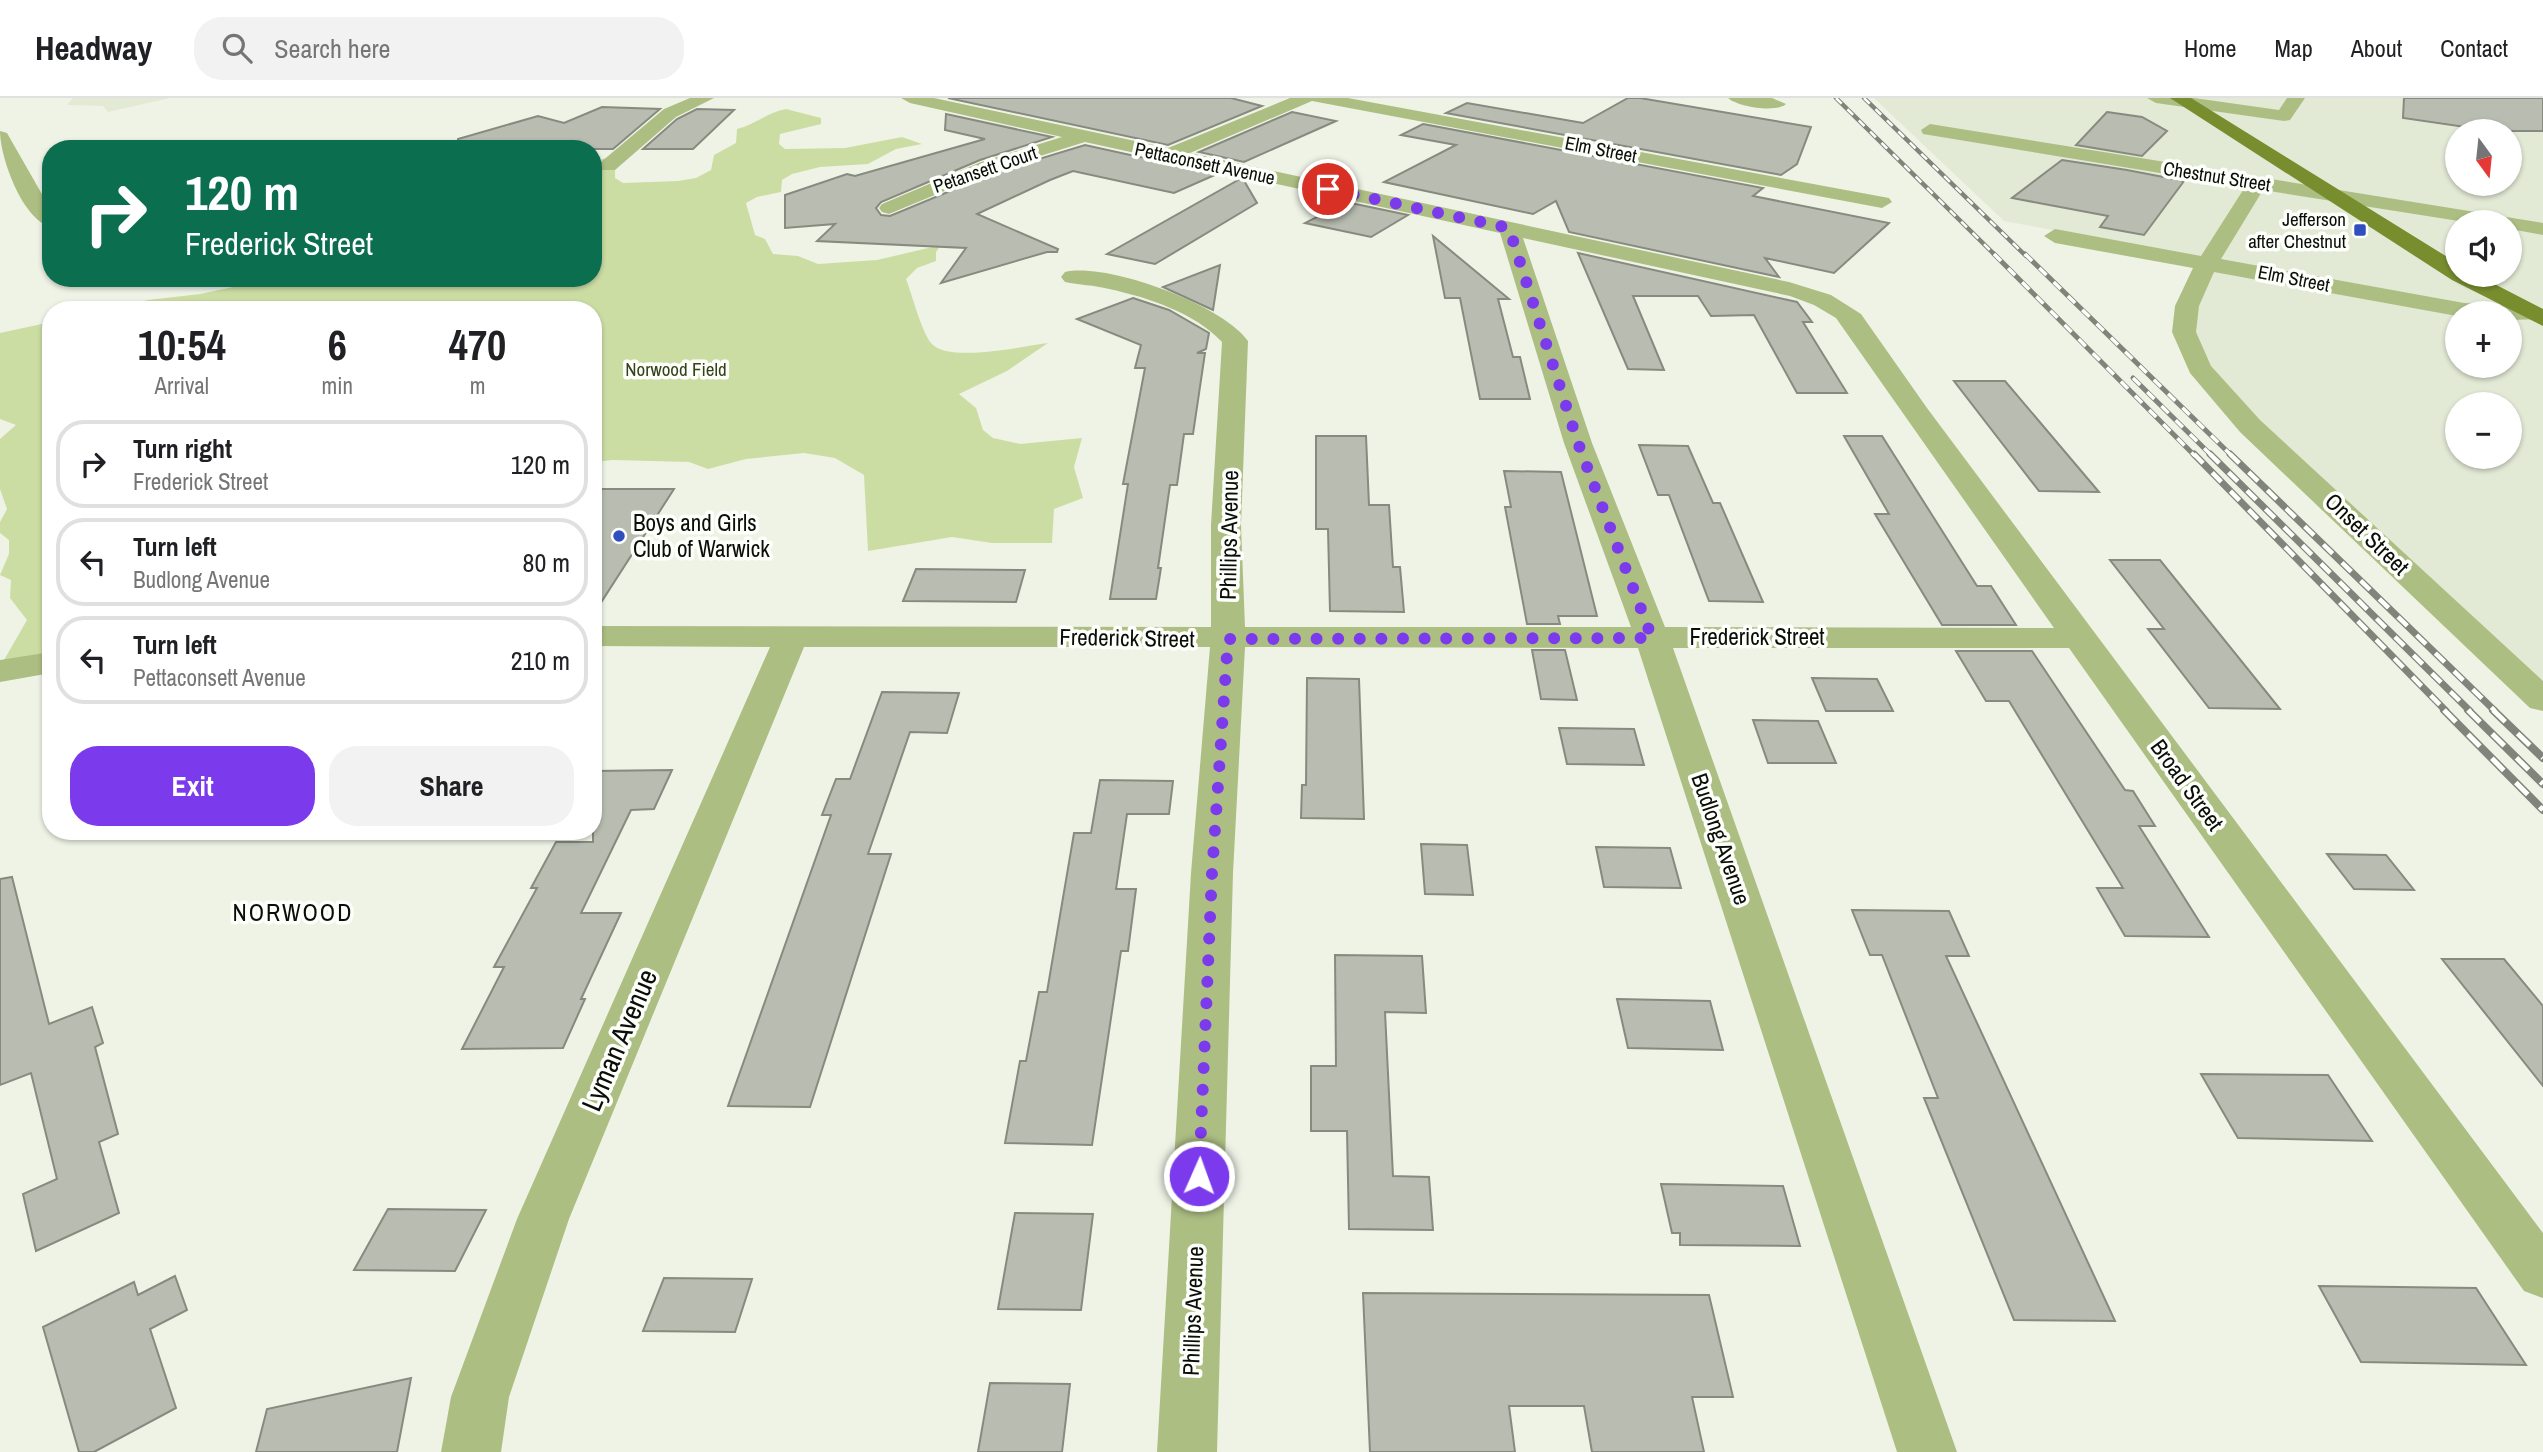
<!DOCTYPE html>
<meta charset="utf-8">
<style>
body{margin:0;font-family:"Archivo Narrow",sans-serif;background:#f2f2f2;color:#202124;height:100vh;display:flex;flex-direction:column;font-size:26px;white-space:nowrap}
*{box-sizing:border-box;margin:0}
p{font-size:23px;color:#757577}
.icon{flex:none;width:38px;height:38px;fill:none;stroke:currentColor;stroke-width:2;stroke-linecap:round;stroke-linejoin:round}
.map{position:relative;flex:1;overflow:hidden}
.panel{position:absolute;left:42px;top:203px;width:560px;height:539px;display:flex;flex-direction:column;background:#fff;border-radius:28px;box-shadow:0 2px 5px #0004}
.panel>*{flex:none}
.hud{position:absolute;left:42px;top:42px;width:560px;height:147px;border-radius:28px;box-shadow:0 2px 5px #0004;background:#0b6e4f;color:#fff;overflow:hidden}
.needle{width:46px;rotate:165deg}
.controls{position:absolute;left:2445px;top:21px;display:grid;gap:14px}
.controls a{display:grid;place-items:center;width:77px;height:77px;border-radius:50%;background:#fff;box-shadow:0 2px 5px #0004;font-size:35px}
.pin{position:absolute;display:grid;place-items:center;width:60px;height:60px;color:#fff;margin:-30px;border:4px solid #fff;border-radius:50%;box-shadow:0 2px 7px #0007}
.me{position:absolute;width:77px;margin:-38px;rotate:2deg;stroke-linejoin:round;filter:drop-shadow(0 0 5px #0008)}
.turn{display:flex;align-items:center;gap:24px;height:147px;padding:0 28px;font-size:32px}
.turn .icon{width:91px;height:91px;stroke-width:2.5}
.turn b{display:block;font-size:49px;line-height:60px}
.eta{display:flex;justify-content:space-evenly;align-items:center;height:119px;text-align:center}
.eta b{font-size:42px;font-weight:700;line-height:49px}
.button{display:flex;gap:14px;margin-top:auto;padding:14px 28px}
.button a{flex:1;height:80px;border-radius:28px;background:#7c3aed;color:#fff;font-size:28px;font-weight:700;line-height:80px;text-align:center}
.button a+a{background:#f2f2f2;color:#202124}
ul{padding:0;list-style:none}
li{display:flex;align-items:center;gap:21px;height:88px;margin:0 14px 10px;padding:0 14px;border:4px solid #e0e0e0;border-radius:28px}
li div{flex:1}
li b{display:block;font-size:26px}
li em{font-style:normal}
header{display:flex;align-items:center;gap:42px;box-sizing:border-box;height:98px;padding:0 35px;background:#fff;border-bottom:2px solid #e0e0e0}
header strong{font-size:33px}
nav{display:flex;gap:38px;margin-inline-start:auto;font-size:24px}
.search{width:490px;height:63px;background:#f2f2f2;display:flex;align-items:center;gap:18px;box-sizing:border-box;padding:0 24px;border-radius:28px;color:#757577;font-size:26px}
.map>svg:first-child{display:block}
</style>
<header>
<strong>Headway</strong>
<div class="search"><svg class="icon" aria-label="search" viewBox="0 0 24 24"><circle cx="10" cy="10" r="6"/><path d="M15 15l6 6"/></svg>Search here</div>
<nav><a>Home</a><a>Map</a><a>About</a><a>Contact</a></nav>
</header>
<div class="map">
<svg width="2543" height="1354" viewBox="0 0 2543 1354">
<rect width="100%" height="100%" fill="#eff3e6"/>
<g fill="#e2e9d5" fill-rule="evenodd">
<path d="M73 0H170L108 14 103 8 67 7Z"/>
<path d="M1874 0H2543V601L2194 263 2198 159 2004 123ZM2457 33H2510V86H2457ZM2457 124H2510V177H2457ZM2457 215H2510V268H2457ZM2457 306H2510V359H2457Z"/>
</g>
<g fill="#ccdda4">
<path d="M786 11 821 20V26L780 36 779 46 785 51 845 50 902 39 922 46 896 51 868 66 820 69 792 76 782 82 781 94 757 99 746 105 755 137 765 141 773 156 798 158 818 166 877 162 941 147 936 154V163L917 170 906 181C912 196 922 236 932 246 950 265 1023 248 1048 245L1007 273 959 296 976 310 983 332 993 340 1020 346 1082 340 1074 369 1083 400 1054 411 1052 445H992L952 439 868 453 864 377 835 360 804 355 746 361 708 371 689 364 613 362 593 364V212H112L148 202 200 196 277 180H593V64L606 60 615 61V80L623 85 678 83 696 80 711 72 714 57 736 45 737 31C756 26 768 14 786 11Z"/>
<path d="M51 224V567L0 569 27 522 10 500 11 482 0 477 9 456V442L0 435V424L7 411 0 391V341L16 327 0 321V235Z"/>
</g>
<g fill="#b9bdb1" stroke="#878a7f" stroke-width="2">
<path d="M948 0H1231L1262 8 1168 47Z"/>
<path d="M1628 0H1640L1811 29 1797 66 1781 77 1446 15 1467 5 1583 25Z"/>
<path d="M2404 0H2543V33H2493L2403 20Z"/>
<path d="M602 9 660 11 613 51H459L458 41 538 18 564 25Z"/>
<path d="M697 11 734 12 693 51H643L677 21Z"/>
<path d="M1292 14 1336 23 1244 64 1199 54Z"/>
<path d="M2107 14 2142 19 2167 33 2142 58 2076 47Z"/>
<path d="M946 16 1052 39 980 62 881 104 876 110 881 117 890 118 996 74 1085 47 1217 76 1174 95 1073 73 1050 82 977 116 1058 151 1057 154H1047L941 185 966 150 817 143 835 126 785 130V97L847 76 855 78 985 41 945 32Z"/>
<path d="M1423 26 1763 90 1753 98 1889 125 1834 175 1765 160 1779 179 1569 134 1556 103 1533 116 1384 84 1456 47 1401 37Z"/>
<path d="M2062 62 2127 72 2184 83 2144 137 2100 129 2108 118 2012 100Z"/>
<path d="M1240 81H1243L1257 105 1155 166 1107 156Z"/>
<path d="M1346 104 1408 117 1371 139 1305 125Z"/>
<path d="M1433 138 1509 201H1498L1513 259H1520L1530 301H1480L1460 200H1445Z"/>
<path d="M1578 155 1797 204 1812 224H1803L1847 295H1797L1754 217 1711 218 1698 198H1633L1664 272 1628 271Z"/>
<path d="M1220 167 1213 212 1163 189Z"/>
<path d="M1133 200 1169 212 1209 235 1206 251 1197 255H1205L1193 336H1184L1177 387H1170L1158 470H1161L1156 501H1110L1128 386H1123L1145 270H1135L1141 247 1077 221Z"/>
<path d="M1954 283H2005L2099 394 2039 393Z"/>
<path d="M1316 338H1366L1369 407H1389L1393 469H1400L1404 514 1330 513 1328 431H1316Z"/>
<path d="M1844 338H1882L1977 488H1991L2016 527H1942L1875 416H1889Z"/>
<path d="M1639 347 1688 348 1713 405H1720L1763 504 1709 503 1669 397H1658Z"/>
<path d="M1504 373 1561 374 1597 518H1558L1560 526H1527L1505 409H1511Z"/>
<path d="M593 391H674L593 517Z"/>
<path d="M2110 462H2160L2280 611 2209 610 2148 531H2164Z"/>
<path d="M916 471 1025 472 1016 504 903 503Z"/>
<path d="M1532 552H1565L1577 602 1541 601Z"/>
<path d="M1956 553H2032L2125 692 2133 693 2155 728H2139L2209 839 2125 838 2097 790H2123L2009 603H1986Z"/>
<path d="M1307 580 1359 581 1364 721 1301 720 1302 687H1306Z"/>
<path d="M1812 580 1877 581 1893 613H1826Z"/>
<path d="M882 594 959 595 947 635 910 634 868 756H891L810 1009 728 1008 831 717H822L836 681H850Z"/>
<path d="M1753 622 1818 623 1836 665H1768Z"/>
<path d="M1559 630 1634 631 1644 667 1567 666Z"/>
<path d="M672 672 654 711 631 712 581 815H621L581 901H585L563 950 462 951 504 869H494L537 790H531L556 744H593V673Z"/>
<path d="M1100 682 1173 683 1169 716H1127L1116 791H1136L1128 853H1121L1092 1047 1005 1045 1020 963H1026L1039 894H1047L1074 735H1091Z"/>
<path d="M1421 746 1467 747 1473 797 1425 796Z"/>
<path d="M1596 749 1670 750 1681 790 1604 789Z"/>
<path d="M2327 756 2386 757 2414 792 2354 791Z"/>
<path d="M12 779 49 926 92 909 103 945 95 949 118 1036 99 1044 119 1115 36 1153 23 1096 57 1081 31 975 0 987V781Z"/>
<path d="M1852 812 1949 813 1969 858H1946L2115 1223 2014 1222 1924 1000H1938L1882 857H1870Z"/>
<path d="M1335 857 1422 858 1426 915 1385 914 1393 1078 1429 1079 1433 1132 1349 1131 1347 1033H1311V968H1336Z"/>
<path d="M2442 861H2504L2543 908V988Z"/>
<path d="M1617 901 1710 903 1723 952 1628 950Z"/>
<path d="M2201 976 2328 977 2372 1043 2238 1040Z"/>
<path d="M1661 1086 1783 1088 1800 1148 1680 1147V1135H1672Z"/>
<path d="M388 1111 486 1112 455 1173 354 1172Z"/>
<path d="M1015 1115 1093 1116 1081 1212 998 1211Z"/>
<path d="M175 1178 187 1212 150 1231 176 1310 94 1354H79L43 1229 134 1184 138 1197Z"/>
<path d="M664 1180 752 1181 735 1234 643 1233Z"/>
<path d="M2319 1188 2476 1190 2526 1267 2361 1264Z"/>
<path d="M1363 1195 1709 1197 1733 1299H1692L1704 1354H1592L1584 1308H1509L1515 1354H1370Z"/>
<path d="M411 1280 397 1354H256L267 1311Z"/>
<path d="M990 1285 1070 1286 1062 1354H978Z"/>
</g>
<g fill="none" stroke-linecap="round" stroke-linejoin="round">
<g fill="#adbe83" fill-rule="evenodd">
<path d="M690 0H714L676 19 615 72H601L598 68 601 64 664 11Z"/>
<path d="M901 0H934L1168 50 1290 0H1348L1889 100 1892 104 1882 110 1312 3 1190 55 1789 184 1831 197 1861 216 1927 310 2543 1135V1200L2524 1193 2069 550H1673L1957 1354H1897L1638 550 1245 549 1233 775 1217 1354H1157L1191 775 1210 549H804L569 1121 509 1299 501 1354H441L451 1299 517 1121 770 549 593 548V528L1211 529V427L1222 244C1195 215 1147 199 1109 191 1094 187 1079 187 1065 184L1061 179 1065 174C1107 164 1223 207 1248 243L1241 427 1245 529H1631L1564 345 1500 135 1085 44 995 72 889 116 882 114 879 110 882 106 981 64 1062 39 910 5ZM1523 140 1790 198 1814 207 1836 220 2054 530 1665 529 1592 345Z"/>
<path d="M1728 0H1772L1786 6C1776 15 1738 9 1728 0Z"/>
<path d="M2147 0H2194L2279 12 2287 0H2305L2290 22 2284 23 2156 5Z"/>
<path d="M1930 26 2543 125V137L2510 131V124H2465L2263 92 2221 161 2464 205 2534 209 2543 211V221L2510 222V215H2457V218L2214 174 2199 208 2196 234 2211 268 2260 322 2543 583V613L2530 610 2240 334 2190 275 2172 234 2175 208 2193 170 2055 145 2044 138 2055 131 2201 158 2245 89 1923 36 1921 32Z"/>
<path d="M0 33 7 35 51 112V129C22 122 0 59 0 33Z"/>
<path d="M51 554V575L0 584V562Z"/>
</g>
<path fill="#788e2e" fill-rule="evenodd" d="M2170 0H2191L2457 165V177H2477L2543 211V228L2452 182Z"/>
<g stroke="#81847b" stroke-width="4.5">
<g id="rail-far3">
<path d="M1836 0 1996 158"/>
<path d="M1864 0 2026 158"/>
</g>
</g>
<g stroke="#81847b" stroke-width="5">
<g id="rail-far2">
<path d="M1994 156 2195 358"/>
<path d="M2025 156 2232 358"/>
<path d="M2133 280 2212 358"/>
</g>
</g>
<g stroke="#81847b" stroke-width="7">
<g id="rail-far1">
<path d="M2194 356 2446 613"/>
<path d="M2210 356 2470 613"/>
<path d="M2230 356 2495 613"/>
</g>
</g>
<g stroke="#81847b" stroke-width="8">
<g id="rail">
<path d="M2444 612 2543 712"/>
<path d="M2468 612 2543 686"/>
<path d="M2493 612 2543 660"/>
</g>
</g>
<use href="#rail-far3" stroke="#fdfffa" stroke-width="2.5" stroke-dasharray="8" stroke-linecap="butt"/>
<use href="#rail-far2" stroke="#fdfffa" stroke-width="3.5" stroke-dasharray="10" stroke-linecap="butt"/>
<use href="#rail-far1" stroke="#fdfffa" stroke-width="4.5" stroke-dasharray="13" stroke-linecap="butt"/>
<use href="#rail" stroke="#fdfffa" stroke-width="5" stroke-dasharray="17" stroke-linecap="butt"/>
</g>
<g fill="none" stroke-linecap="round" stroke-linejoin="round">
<path stroke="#7c3aed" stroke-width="12" stroke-dasharray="0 21.6" d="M1199 1078 1212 775 1228 541 1652 540 1578 345 1509 130 1328 91"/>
</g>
<g fill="#304ebe" stroke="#fdfffa" stroke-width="2.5">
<rect x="2353" y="125" width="14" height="14" rx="3.5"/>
<circle cx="619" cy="438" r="7"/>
</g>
<g text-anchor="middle" stroke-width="7" stroke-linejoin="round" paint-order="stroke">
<g font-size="19" fill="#0b0d09" stroke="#fdfffa">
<text transform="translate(1601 51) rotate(11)" y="7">Elm Street</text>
<text transform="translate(1205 65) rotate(12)" y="7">Pettaconsett Avenue</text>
<text transform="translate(985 71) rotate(-19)" y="7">Petansett Court</text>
<text transform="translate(2217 78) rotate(9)" y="7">Chestnut Street</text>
<text transform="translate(2294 180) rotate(11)" y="7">Elm Street</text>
</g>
<g font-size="19" fill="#0b0d09" stroke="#fdfffa" text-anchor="end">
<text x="2346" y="128">Jefferson<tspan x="2346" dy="22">after Chestnut</tspan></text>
</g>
<g font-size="19" fill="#364019" stroke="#fdfffa">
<text x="676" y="278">Norwood Field</text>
</g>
<g font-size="23" fill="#0b0d09" stroke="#fdfffa" text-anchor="start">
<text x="633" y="433">Boys and Girls<tspan x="633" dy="26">Club of Warwick</tspan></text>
</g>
<g font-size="23" fill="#0b0d09" stroke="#fdfffa">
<text transform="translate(2367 436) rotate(44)" y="8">Onset Street</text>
<text transform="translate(1229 437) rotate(-89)" y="8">Phillips Avenue</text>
<text x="1757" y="547">Frederick Street</text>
<text transform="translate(1127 540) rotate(1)" y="8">Frederick Street</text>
<text transform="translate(2187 687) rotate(54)" y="8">Broad Street</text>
<text transform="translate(1721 741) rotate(71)" y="8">Budlong Avenue</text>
<text transform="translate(1193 1213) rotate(-88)" y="8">Phillips Avenue</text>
</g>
<g font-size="24" letter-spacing="2" fill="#0b0d09" stroke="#fdfffa">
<text x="293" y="823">NORWOOD</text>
</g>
<g font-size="28" fill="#0b0d09" stroke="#fdfffa">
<text transform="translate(619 942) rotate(-67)" y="10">Lyman Avenue</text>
</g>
</g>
</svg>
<div class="controls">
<a><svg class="needle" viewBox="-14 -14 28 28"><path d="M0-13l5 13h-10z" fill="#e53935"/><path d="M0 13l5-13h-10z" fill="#757577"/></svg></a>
<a><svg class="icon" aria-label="sound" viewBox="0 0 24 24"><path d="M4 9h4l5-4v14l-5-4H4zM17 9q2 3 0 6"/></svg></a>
<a>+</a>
<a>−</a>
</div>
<div class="pin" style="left:1328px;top:91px;background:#d93025"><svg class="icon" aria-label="arrive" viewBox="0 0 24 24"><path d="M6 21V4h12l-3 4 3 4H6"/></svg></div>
<svg class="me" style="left:1199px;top:1078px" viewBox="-20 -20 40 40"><circle r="17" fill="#7c3aed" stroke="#fff" stroke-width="3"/><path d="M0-11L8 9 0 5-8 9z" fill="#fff"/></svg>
<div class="hud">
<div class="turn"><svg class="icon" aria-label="right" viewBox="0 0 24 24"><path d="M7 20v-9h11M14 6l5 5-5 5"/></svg><div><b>120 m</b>Frederick Street</div></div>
</div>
<section class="panel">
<div class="eta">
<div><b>10:54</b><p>Arrival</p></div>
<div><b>6</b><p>min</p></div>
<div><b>470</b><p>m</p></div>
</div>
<ul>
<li><svg class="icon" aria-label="right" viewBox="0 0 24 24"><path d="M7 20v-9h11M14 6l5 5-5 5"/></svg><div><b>Turn right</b><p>Frederick Street</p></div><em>120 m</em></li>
<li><svg class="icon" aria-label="left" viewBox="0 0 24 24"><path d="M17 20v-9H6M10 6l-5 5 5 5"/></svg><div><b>Turn left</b><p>Budlong Avenue</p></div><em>80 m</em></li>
<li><svg class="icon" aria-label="left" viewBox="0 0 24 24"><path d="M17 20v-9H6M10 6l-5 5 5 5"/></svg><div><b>Turn left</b><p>Pettaconsett Avenue</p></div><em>210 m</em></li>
</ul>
<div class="button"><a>Exit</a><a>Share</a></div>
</section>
</div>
